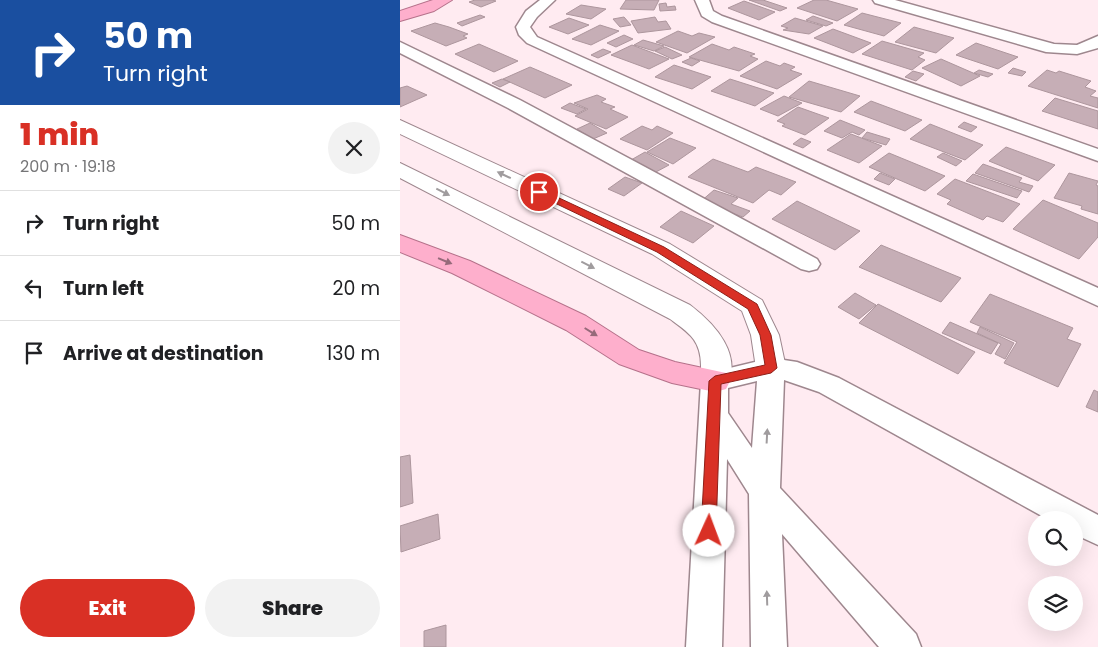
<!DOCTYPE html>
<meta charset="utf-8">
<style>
body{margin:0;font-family:Poppins,sans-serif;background:#f2f2f2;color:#202124;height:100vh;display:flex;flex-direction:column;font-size:19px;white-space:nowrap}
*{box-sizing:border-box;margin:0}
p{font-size:16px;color:#757577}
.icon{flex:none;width:28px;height:28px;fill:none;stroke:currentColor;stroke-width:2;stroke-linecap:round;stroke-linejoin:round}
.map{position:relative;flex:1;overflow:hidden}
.sheet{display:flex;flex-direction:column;background:#fff;width:400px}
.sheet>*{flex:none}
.top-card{background:#1a4fa0;color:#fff;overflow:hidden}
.fabs{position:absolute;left:628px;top:511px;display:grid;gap:10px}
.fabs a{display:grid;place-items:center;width:55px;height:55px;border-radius:50%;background:#fff;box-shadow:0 5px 20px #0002;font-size:25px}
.pin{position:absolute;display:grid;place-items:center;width:42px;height:42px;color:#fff;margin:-21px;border:2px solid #fff;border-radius:50%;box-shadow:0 1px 5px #0007}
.me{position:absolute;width:55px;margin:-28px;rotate:2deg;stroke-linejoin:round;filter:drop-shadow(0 0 4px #0008)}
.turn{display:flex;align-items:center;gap:18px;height:105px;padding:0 20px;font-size:22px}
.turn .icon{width:65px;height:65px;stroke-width:2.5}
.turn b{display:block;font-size:35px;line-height:42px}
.round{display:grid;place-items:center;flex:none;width:52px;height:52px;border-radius:26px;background:#f2f2f2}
.headline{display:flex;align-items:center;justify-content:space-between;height:85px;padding:0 20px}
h1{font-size:30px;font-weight:800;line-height:38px;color:#d93025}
.cta{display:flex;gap:10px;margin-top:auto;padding:10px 20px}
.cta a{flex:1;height:58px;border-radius:30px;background:#d93025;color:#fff;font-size:20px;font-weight:800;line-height:58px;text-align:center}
.cta a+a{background:#f2f2f2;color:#202124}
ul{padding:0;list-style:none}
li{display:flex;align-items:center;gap:15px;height:65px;padding:0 20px;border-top:1px solid #e0e0e0}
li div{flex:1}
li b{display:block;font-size:19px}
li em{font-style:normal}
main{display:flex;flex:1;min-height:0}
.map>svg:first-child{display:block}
</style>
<main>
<section class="sheet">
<div class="top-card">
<div class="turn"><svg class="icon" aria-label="right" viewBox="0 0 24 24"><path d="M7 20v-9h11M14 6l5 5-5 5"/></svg><div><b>50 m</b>Turn right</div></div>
</div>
<div class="headline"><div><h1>1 min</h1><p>200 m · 19:18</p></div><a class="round"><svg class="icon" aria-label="close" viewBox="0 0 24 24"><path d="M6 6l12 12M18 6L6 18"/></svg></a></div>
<ul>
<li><svg class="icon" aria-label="right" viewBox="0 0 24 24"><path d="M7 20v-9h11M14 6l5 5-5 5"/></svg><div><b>Turn right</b></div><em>50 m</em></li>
<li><svg class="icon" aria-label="left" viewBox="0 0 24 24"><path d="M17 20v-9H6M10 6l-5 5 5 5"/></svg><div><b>Turn left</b></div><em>20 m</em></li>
<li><svg class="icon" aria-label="arrive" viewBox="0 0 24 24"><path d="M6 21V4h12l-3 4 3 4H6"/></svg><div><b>Arrive at destination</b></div><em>130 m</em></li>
</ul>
<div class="cta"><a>Exit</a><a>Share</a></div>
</section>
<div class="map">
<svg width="698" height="647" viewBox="0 0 698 647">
<rect width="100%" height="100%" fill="#ffebf1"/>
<g fill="#c6aeb6" stroke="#ad969d">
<path d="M75 0H92L96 1 81 7 69 2Z"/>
<path d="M226 0H259L254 10 220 9Z"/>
<path d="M349 0H363L387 8 380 11Z"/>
<path d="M414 0H426L458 9 437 21 397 8Z"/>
<path d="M344 1 375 12 359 20 328 8Z"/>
<path d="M266 3 267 7 275 6 276 10 260 11 259 4Z"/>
<path d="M181 5 206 9 191 19 166 14Z"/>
<path d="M462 13 501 23 484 36 444 25Z"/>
<path d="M80 15 85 17 62 26 57 23Z"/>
<path d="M413 16 433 23 426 26 406 20Z"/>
<path d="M224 17 231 25 220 27 213 19Z"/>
<path d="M255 17 258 22 266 21 271 29 238 33 231 21Z"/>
<path d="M169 18 189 25 168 34 149 27Z"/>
<path d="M395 18 423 26 409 34 383 30 388 28 381 26Z"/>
<path d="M35 23 49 27 68 34 63 36 67 38 46 46 11 31Z"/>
<path d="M200 25 219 31 191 45 172 39Z"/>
<path d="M514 27 554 38 536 53 495 42Z"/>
<path d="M433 29 471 43 453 53 414 38Z"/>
<path d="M278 31 292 36 299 33 315 37 287 53 256 42Z"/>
<path d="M224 35 233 39 216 47 207 43Z"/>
<path d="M243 40 264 46 254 51 234 45Z"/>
<path d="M482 41 524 53 518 57 525 60 512 70 462 54Z"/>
<path d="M576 43 618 57 598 69 556 55Z"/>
<path d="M79 44 118 61 94 72 55 54Z"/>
<path d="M312 44 329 50 334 47 355 54 350 56 358 59 339 71 289 57Z"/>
<path d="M232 45 269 59 249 69 211 55Z"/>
<path d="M265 47 282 55 272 59 255 51Z"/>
<path d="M203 49 211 52 198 58 191 55Z"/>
<path d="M291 58 300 61 292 66 282 62Z"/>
<path d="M541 59 580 76 561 86 522 68Z"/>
<path d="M366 61 380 66 384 63 395 67 390 70 402 74 377 89 340 76Z"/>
<path d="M274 65 311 77 292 89 255 77Z"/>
<path d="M130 67 172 85 145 98 103 79Z"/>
<path d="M613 68 626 72 622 76 608 73Z"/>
<path d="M579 70 593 74 588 77 574 73Z"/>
<path d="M647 70 656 73 659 71 691 81 685 87 696 91 690 96 698 98V108L628 86Z"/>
<path d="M513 71 524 74 516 81 505 77Z"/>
<path d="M102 79 110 82 100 87 92 83Z"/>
<path d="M330 79 374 93 355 106 311 91Z"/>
<path d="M409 81 460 96 441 112 389 97Z"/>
<path d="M7 86 27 95 0 107V88Z"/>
<path d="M197 95 206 99 201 102 215 107 210 109 228 117 206 129 175 116 188 109 174 103Z"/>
<path d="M384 96 402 103 378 116 360 109Z"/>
<path d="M655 98 698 111V129L642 111Z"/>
<path d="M471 101 522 120 505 131 454 112Z"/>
<path d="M170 103 186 109 177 114 161 108Z"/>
<path d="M398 107 429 118 405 135 382 126 385 124 377 121Z"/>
<path d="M440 120 465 130 459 135 452 132 442 138 424 131Z"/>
<path d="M564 122 577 127 571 132 558 127Z"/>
<path d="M190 123 207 133 193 139 177 129Z"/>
<path d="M530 124 583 145 565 160 510 139Z"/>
<path d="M242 126 252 130 257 126 273 133 247 150 220 139Z"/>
<path d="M467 132 490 139 486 145 462 138Z"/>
<path d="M451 134 482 146 459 163 427 150Z"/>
<path d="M270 138 296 148 273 164 247 152Z"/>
<path d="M401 138 411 142 403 148 393 144Z"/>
<path d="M606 147 655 165 638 181 589 161Z"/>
<path d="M245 152 269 165 254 173 231 160Z"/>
<path d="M489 153 545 176 525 191 469 167Z"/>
<path d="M543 153 562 161 556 166 537 157Z"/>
<path d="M313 159 348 172 356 167 396 182 381 195 369 190 353 203 288 177Z"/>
<path d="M583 164 622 178 619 182 633 186 629 192 575 173Z"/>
<path d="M480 173 495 179 489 185 474 179Z"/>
<path d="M669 173 698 181 696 185 698 186V214L681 209 682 206 654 198Z"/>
<path d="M573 174 622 191 617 198 566 181Z"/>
<path d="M225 177 242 183 224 196 208 189Z"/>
<path d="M555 179 620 204 603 222 587 216 583 220 547 204 551 200 537 194Z"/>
<path d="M314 190 338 198 331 204 350 211 343 217 300 202Z"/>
<path d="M643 200 698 223V237L679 259 613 229Z"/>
<path d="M397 201 460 231 435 250 372 219Z"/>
<path d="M281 211 314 226 293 243 260 227Z"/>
<path d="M481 245 561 278 541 302 459 267Z"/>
<path d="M455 293 476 305 459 319 438 307Z"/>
<path d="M590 294 673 328 667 339 681 344 658 387 604 363 617 342 570 322Z"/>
<path d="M478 304 575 352 558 374 459 323Z"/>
<path d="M550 322 598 343 591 354 542 333Z"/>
<path d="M580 327 614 343 605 359 595 354 601 344 577 333Z"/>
<path d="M694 390 698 392V412L686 407Z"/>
<path d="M10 455 13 503 0 507V457Z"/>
<path d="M38 514 40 539 1 552 0 526Z"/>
<path d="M46 625V647H24V631Z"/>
</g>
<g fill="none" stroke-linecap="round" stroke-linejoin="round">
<g stroke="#9e878e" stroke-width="3">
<g id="minor">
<path d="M140 0H155L137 17 130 27 137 37 698 288V306L127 43 119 35 116 27 126 11Z"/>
<path d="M295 0H309L313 11 322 16 698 149V161L312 22 302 16Z"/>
<path d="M473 0H495L654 44 677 45 698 36V48L677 54 646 52 475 3Z"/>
<path d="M0 42 120 100 417 259 420 264 417 269 409 271 401 269 108 108 0 53Z"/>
<path d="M371 358 397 362 439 378 698 515V545L674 534V520H649L419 392 384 380 380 488 516 634 521 647H479L382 534 387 647H351L349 494 327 459 322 647H286L301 381 305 374ZM357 381 352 448 328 413V388Z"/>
</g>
</g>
<g stroke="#9e878e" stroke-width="2">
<g id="secondary">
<path d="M0 120 270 244 362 300 379 335 386 368 381 376 371 379 361 376 356 368 351 335 342 311 252 254 0 134Z"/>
<path d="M0 163 290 305C315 324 344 355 326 389L315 392 304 389C300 380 301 375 301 366 301 340 289 333 270 319L0 178Z"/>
</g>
</g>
<g stroke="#b5718a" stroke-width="2">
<g id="trunk">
<path d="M33 0H52L34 11 0 21V11Z"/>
<path d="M0 235 70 261 186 316 239 350 275 362 326 373 330 381 326 389 315 392 272 383 219 364 166 330 52 273 0 252Z"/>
</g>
</g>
<use href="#minor" fill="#fff" fill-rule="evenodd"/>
<use href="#secondary" fill="#fff" fill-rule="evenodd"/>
<use href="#trunk" fill="#feafcc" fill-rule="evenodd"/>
</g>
<defs><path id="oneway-solid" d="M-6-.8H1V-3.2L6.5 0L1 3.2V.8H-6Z" transform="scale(1.25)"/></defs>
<g fill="#a09c9e">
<use href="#oneway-solid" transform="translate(104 175) rotate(-155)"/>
<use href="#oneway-solid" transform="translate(43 192) rotate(27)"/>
<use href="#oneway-solid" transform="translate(188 265) rotate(27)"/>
<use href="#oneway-solid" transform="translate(367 436) rotate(-87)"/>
<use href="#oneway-solid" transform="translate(367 598) rotate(-92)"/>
</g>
<g fill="#966a7a">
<use href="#oneway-solid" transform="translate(45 261) rotate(22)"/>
<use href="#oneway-solid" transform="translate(191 332) rotate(32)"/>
</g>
<path fill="#d93025" stroke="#8d1f18" d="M136 190H142L264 247 357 304 371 335 377 368 371 373 321 384 316 531 314 536 309 538 304 536 301 531 309 381 315 376 365 365 360 335 348 309 257 252 136 194Z"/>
</svg>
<div class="fabs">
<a><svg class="icon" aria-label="search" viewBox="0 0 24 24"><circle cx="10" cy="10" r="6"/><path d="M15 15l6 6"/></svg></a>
<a><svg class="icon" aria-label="layers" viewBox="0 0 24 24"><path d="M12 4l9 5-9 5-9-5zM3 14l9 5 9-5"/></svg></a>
</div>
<div class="pin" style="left:139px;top:192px;background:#d93025"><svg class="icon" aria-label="arrive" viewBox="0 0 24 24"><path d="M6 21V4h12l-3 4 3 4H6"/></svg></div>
<svg class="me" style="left:309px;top:531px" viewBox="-20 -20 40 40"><circle r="19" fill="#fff"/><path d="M0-13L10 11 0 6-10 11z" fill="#d93025"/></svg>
</div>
</main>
